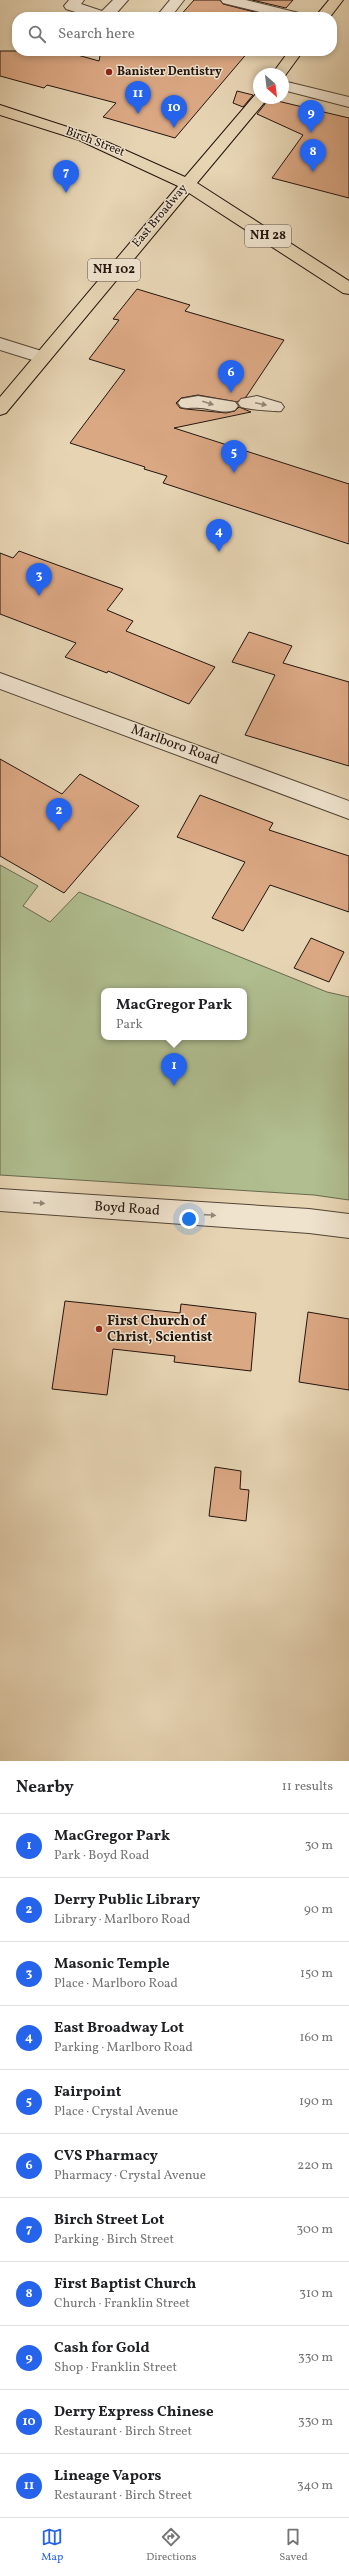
<!DOCTYPE html>
<html lang="en">
<head>
<meta charset="utf-8">
<style>
	:root { --surface:#fff; --page:#f2f2f2; --text:#202124; --muted:#757577; --line:#e0e0e0; --accent:#2563eb }
	body { margin:0; font-family:Vollkorn,serif; background:var(--page); color:var(--text) }
	.compass { position:absolute; left:253px; top:68px; width:36px; height:36px; border-radius:50%; background:var(--surface); box-shadow:0 2px 6px #0003; rotate:152deg }
	.you { position:absolute; left:189px; top:1219px; width:14px; height:14px; margin:-10px; border:3px solid #fff; border-radius:50%; background:#1a73e8; box-shadow:0 0 0 6px #1a73e833 }
	.badge { display:grid; place-items:center; width:26px; height:26px; border-radius:50%; background:var(--accent); color:#fff; font-size:13px; font-weight:700 }
	.pin { position:absolute; translate:-50% -33px; filter:drop-shadow(0 1px 2px #0008) }
	.pin::after { content:''; position:absolute; top:21px; width:14px; height:12px; background:inherit; clip-path:polygon(0 0,100% 0,50% 100%) }
	.popup { position:absolute; left:101px; top:988px; width:146px; height:52px; box-sizing:border-box; display:grid; place-content:center; border-radius:8px; background:var(--surface); filter:drop-shadow(0 1px 3px #0005); font-size:13px; white-space:nowrap; color:var(--muted) }
	.popup b { font-size:15px; color:var(--text) }
	.popup::after { content:''; position:absolute; left:50%; top:100%; margin-left:-8px; border:8px solid transparent; border-top-color:var(--surface) }
	.list { margin:0; padding:0; list-style:none }
	h2 { display:flex; justify-content:space-between; align-items:center; height:52px; margin:0; padding:0 16px; font-size:17px }
	h2 small { font-size:13px; font-weight:400; color:var(--muted) }
	.list li { display:grid; grid-template-columns:26px 1fr auto; gap:12px; align-items:center; box-sizing:border-box; height:64px; padding:0 16px; border-top:1px solid var(--line) }
	.list b { display:block; font-size:15px; white-space:nowrap }
	.list p { margin:0; font-size:13px; white-space:nowrap; color:var(--muted) }
	.list em { font-size:13px; font-style:normal; color:var(--muted) }
	.icon { flex:none; width:22px; height:22px; fill:none; stroke:currentColor; stroke-width:2; stroke-linecap:round; stroke-linejoin:round }
	.map { position:relative; flex:none; width:349px; height:1761px; overflow:hidden }
	.search { position:absolute; background:var(--surface); box-shadow:0 2px 6px #0003; left:12px; right:12px; top:12px; height:44px; display:flex; align-items:center; gap:10px; box-sizing:border-box; padding:0 14px; border-radius:16px; color:var(--muted); font-size:15px }
	.sheet { height:756px; background:var(--surface) }
	nav { display:flex; justify-content:space-around; align-items:center; box-sizing:border-box; height:56px; border-top:1px solid var(--line); background:var(--surface); font-size:11px; color:var(--muted) }
	nav a { display:grid; justify-items:center; gap:2px }
	nav .on { color:var(--accent) }
	.map>svg:first-child { display:block }
	.green { fill:#b0be90; stroke:#69694f; fill-rule:evenodd }
	.building { fill:#dba884; stroke:#22140e }
	.lines { fill:none; stroke-linecap:round; stroke-linejoin:round }
	.minor-casing { stroke:#534437; stroke-width:2 }
	.major-casing { stroke:#22140e; stroke-width:2 }
	.minor { fill:#efe3ce; fill-rule:evenodd }
	.major { fill:#e6d4b3; fill-rule:evenodd }
	.oneway { fill:#938678 }
	.poi-dot { fill:#8f2418; stroke:#efe3ce; stroke-width:1.5 }
	.labels { text-anchor:middle; dominant-baseline:central; stroke-width:3; stroke-linejoin:round; paint-order:stroke }
	.far-poi-label { font-size:12px; font-weight:bold; fill:#22140e; stroke:#efe3ce; text-anchor:start }
	.far-street-label { font-size:12px; fill:#22140e; stroke:#efe3ce }
	.shield { fill:#efe3ce; stroke:#605248; stroke-width:1 }
	.shield-label { font-size:13px; font-weight:bold; fill:#22140e }
	.street-label { font-size:14px; fill:#22140e; stroke:#efe3ce }
	.poi-label { font-size:14px; font-weight:bold; fill:#22140e; stroke:#efe3ce; text-anchor:start }
</style>
</head>
<body>
<div class="map">
<svg width="349" height="1761" viewBox="0 0 349 1761">
	<rect width="100%" height="100%" fill="#e6d4b3"/>
	<filter id="stains"><feTurbulence type="fractalNoise" baseFrequency=".005" numOctaves="4"/><feColorMatrix values="0 0 0 0 .2 0 0 0 0 .09 0 0 0 0 .02 0 0 0 .5 -.17"/></filter>
	<radialGradient id="worn" r=".72"><stop offset=".6" stop-color="#630" stop-opacity="0"/><stop offset="1" stop-color="#630" stop-opacity=".3"/></radialGradient>
	<path class="green" d="M0 865 38 886 23 906 50 922 79 892 327 992 349 997V1200L314 1195 0 1175ZM104 991H244V1037H104Z"/>
	<g class="building">
		<path d="M194 0H220L223 4 274 17H179Z"/>
		<path d="M252 0H293L286 8Z"/>
		<path d="M0 51H63L99 61 101 51H249L175 138 103 117 116 103 47 85 44 88 0 76Z"/>
		<path d="M237 91 253 95 243 107 233 103Z"/>
		<path d="M269 99 349 118V198L272 178 303 135 257 114Z"/>
		<path d="M137 289 190 305 185 311 284 340 246 397 237 402 198 395 181 398 176 403 180 408 186 409 226 413 235 411 239 407 251 412 174 428 349 484V544L163 483 167 476 144 469 145 467 70 443 125 370 89 359 119 320 113 319Z"/>
		<path d="M19 551 123 589 107 610 133 621 126 631 215 667 189 704 108 671 107 673 65 657 76 643 0 614V553L13 558Z"/>
		<path d="M249 632 292 646 283 663 349 682V766L245 735 275 675 232 662Z"/>
		<path d="M0 759 62 794 80 774 139 806 64 893 0 856Z"/>
		<path d="M200 795 273 823 269 830 349 856V912L270 885 243 931 212 918 245 862 177 837Z"/>
		<path d="M311 938 344 952 329 982 294 968Z"/>
		<path d="M65 1301 180 1313 181 1304 256 1313 251 1371 174 1362 175 1356 113 1349 107 1395 52 1389Z"/>
		<path d="M308 1312 349 1319V1390L299 1382Z"/>
		<path d="M215 1467 241 1471 240 1489 249 1490 246 1521 209 1516Z"/>
	</g>
	<g class="lines">
		<g class="minor-casing">
			<g id="minor">
				<path d="M69 0H84L81 4 102 11 113 0H128L113 17H91L66 9 64 6Z"/>
				<path d="M170 0H184L171 17H156Z"/>
				<path d="M221 0H246L303 14 305 17H280L223 3Z"/>
				<path d="M283 81 349 97V107L283 90Z"/>
				<path d="M0 338 48 353 51 357 48 361 42 363 0 350Z"/>
				<path d="M198 396 235 402 238 406 235 410C222 414 213 409 200 408 193 407 188 409 181 407L178 403 181 399Z"/>
				<path d="M257 396 281 403 284 407 281 411C276 412 247 409 241 407L238 403 241 399Z"/>
				<path d="M0 673 349 801V819L0 689Z"/>
				<path d="M0 1189 309 1209 349 1214V1238L309 1233 0 1211Z"/>
			</g>
		</g>
		<g class="major-casing">
			<g id="major">
				<path d="M329 0H343L330 17H315Z"/>
				<path d="M289 51H303L284 77 283 74H272Z"/>
				<path d="M259 94V98H268L197 183 349 281V294L343 293 189 193 6 413 0 415V397L178 186 79 140 0 115V105L89 134 185 177 255 95Z"/>
			</g>
		</g>
		<use href="#minor" class="minor"/>
		<use href="#major" class="major"/>
	</g>
	<defs><path id="oneway-solid" d="M-6-.8H1V-3.2L6.5 0L1 3.2V.8H-6Z"/></defs>
	<g class="oneway">
		<use href="#oneway-solid" transform="translate(208 403) rotate(18)"/>
		<use href="#oneway-solid" transform="translate(261 404) rotate(12)"/>
		<use href="#oneway-solid" transform="translate(39 1203) rotate(4)"/>
		<use href="#oneway-solid" transform="translate(210 1215) rotate(4)"/>
	</g>
	<g class="poi-dot">
		<circle cx="109" cy="72" r="4"/>
		<circle cx="99" cy="1329" r="4"/>
	</g>
	<g class="labels">
		<g class="far-poi-label">
			<text x="117" y="72">Banister Dentistry</text>
		</g>
		<g class="far-street-label">
			<text transform="translate(95 142) rotate(21)">Birch Street</text>
			<text transform="translate(160 216) rotate(-50)">East Broadway</text>
		</g>
		<g class="shield">
			<rect x="245" y="225" width="46" height="22" rx="3"/>
			<rect x="88" y="259" width="52" height="22" rx="3"/>
		</g>
		<g class="shield-label">
			<text x="268" y="236">NH 28</text>
			<text x="114" y="270">NH 102</text>
		</g>
		<g class="street-label">
			<text transform="translate(175 745) rotate(20)">Marlboro Road</text>
			<text transform="translate(127 1209) rotate(4)">Boyd Road</text>
		</g>
		<g class="poi-label">
			<text x="107" y="1321">First Church of<tspan x="107" dy="16">Christ, Scientist</tspan></text>
		</g>
	</g>
	<rect width="100%" height="100%" filter="url(#stains)"/>
	<rect width="100%" height="100%" fill="url(#worn)"/>
</svg>
<svg class="compass" viewBox="-18 -18 36 36"><path d="M0-13l5 13h-10z" fill="#e53935"/><path d="M0 13l5-13h-10z" fill="#757577"/></svg>
<div class="you"></div>
<div class="pin badge" style="left:174px;top:1086px">1</div>
<div class="popup"><b>MacGregor Park</b>Park</div>
<div class="pin badge" style="left:59px;top:831px">2</div>
<div class="pin badge" style="left:39px;top:596px">3</div>
<div class="pin badge" style="left:219px;top:552px">4</div>
<div class="pin badge" style="left:234px;top:473px">5</div>
<div class="pin badge" style="left:231px;top:393px">6</div>
<div class="pin badge" style="left:66px;top:193px">7</div>
<div class="pin badge" style="left:313px;top:172px">8</div>
<div class="pin badge" style="left:311px;top:133px">9</div>
<div class="pin badge" style="left:174px;top:128px">10</div>
<div class="pin badge" style="left:138px;top:114px">11</div>
<div class="search"><svg class="icon" aria-label="search" viewBox="0 0 24 24"><circle cx="10" cy="10" r="6"/><path d="M15 15l6 6"/></svg>Search here</div>
</div>
<section class="sheet">
<h2>Nearby<small>11 results</small></h2>
<ul class="list">
<li><span class="badge">1</span><div><b>MacGregor Park</b><p>Park · Boyd Road</p></div><em>30 m</em></li>
<li><span class="badge">2</span><div><b>Derry Public Library</b><p>Library · Marlboro Road</p></div><em>90 m</em></li>
<li><span class="badge">3</span><div><b>Masonic Temple</b><p>Place · Marlboro Road</p></div><em>150 m</em></li>
<li><span class="badge">4</span><div><b>East Broadway Lot</b><p>Parking · Marlboro Road</p></div><em>160 m</em></li>
<li><span class="badge">5</span><div><b>Fairpoint</b><p>Place · Crystal Avenue</p></div><em>190 m</em></li>
<li><span class="badge">6</span><div><b>CVS Pharmacy</b><p>Pharmacy · Crystal Avenue</p></div><em>220 m</em></li>
<li><span class="badge">7</span><div><b>Birch Street Lot</b><p>Parking · Birch Street</p></div><em>300 m</em></li>
<li><span class="badge">8</span><div><b>First Baptist Church</b><p>Church · Franklin Street</p></div><em>310 m</em></li>
<li><span class="badge">9</span><div><b>Cash for Gold</b><p>Shop · Franklin Street</p></div><em>330 m</em></li>
<li><span class="badge">10</span><div><b>Derry Express Chinese</b><p>Restaurant · Birch Street</p></div><em>330 m</em></li>
<li><span class="badge">11</span><div><b>Lineage Vapors</b><p>Restaurant · Birch Street</p></div><em>340 m</em></li>
</ul>
</section>
<nav>
<a class="on"><svg class="icon" aria-label="map" viewBox="0 0 24 24"><path d="M3 6l6-2 6 2 6-2v14l-6 2-6-2-6 2zM9 4v14M15 6v14"/></svg>Map</a>
<a><svg class="icon" aria-label="directions" viewBox="0 0 24 24"><path d="M12 3l9 9-9 9-9-9zM9 14v-3h6M13 9l2 2-2 2"/></svg>Directions</a>
<a><svg class="icon" aria-label="saved" viewBox="0 0 24 24"><path d="M7 4h10v16l-5-4-5 4z"/></svg>Saved</a>
</nav>
</body>
</html>
